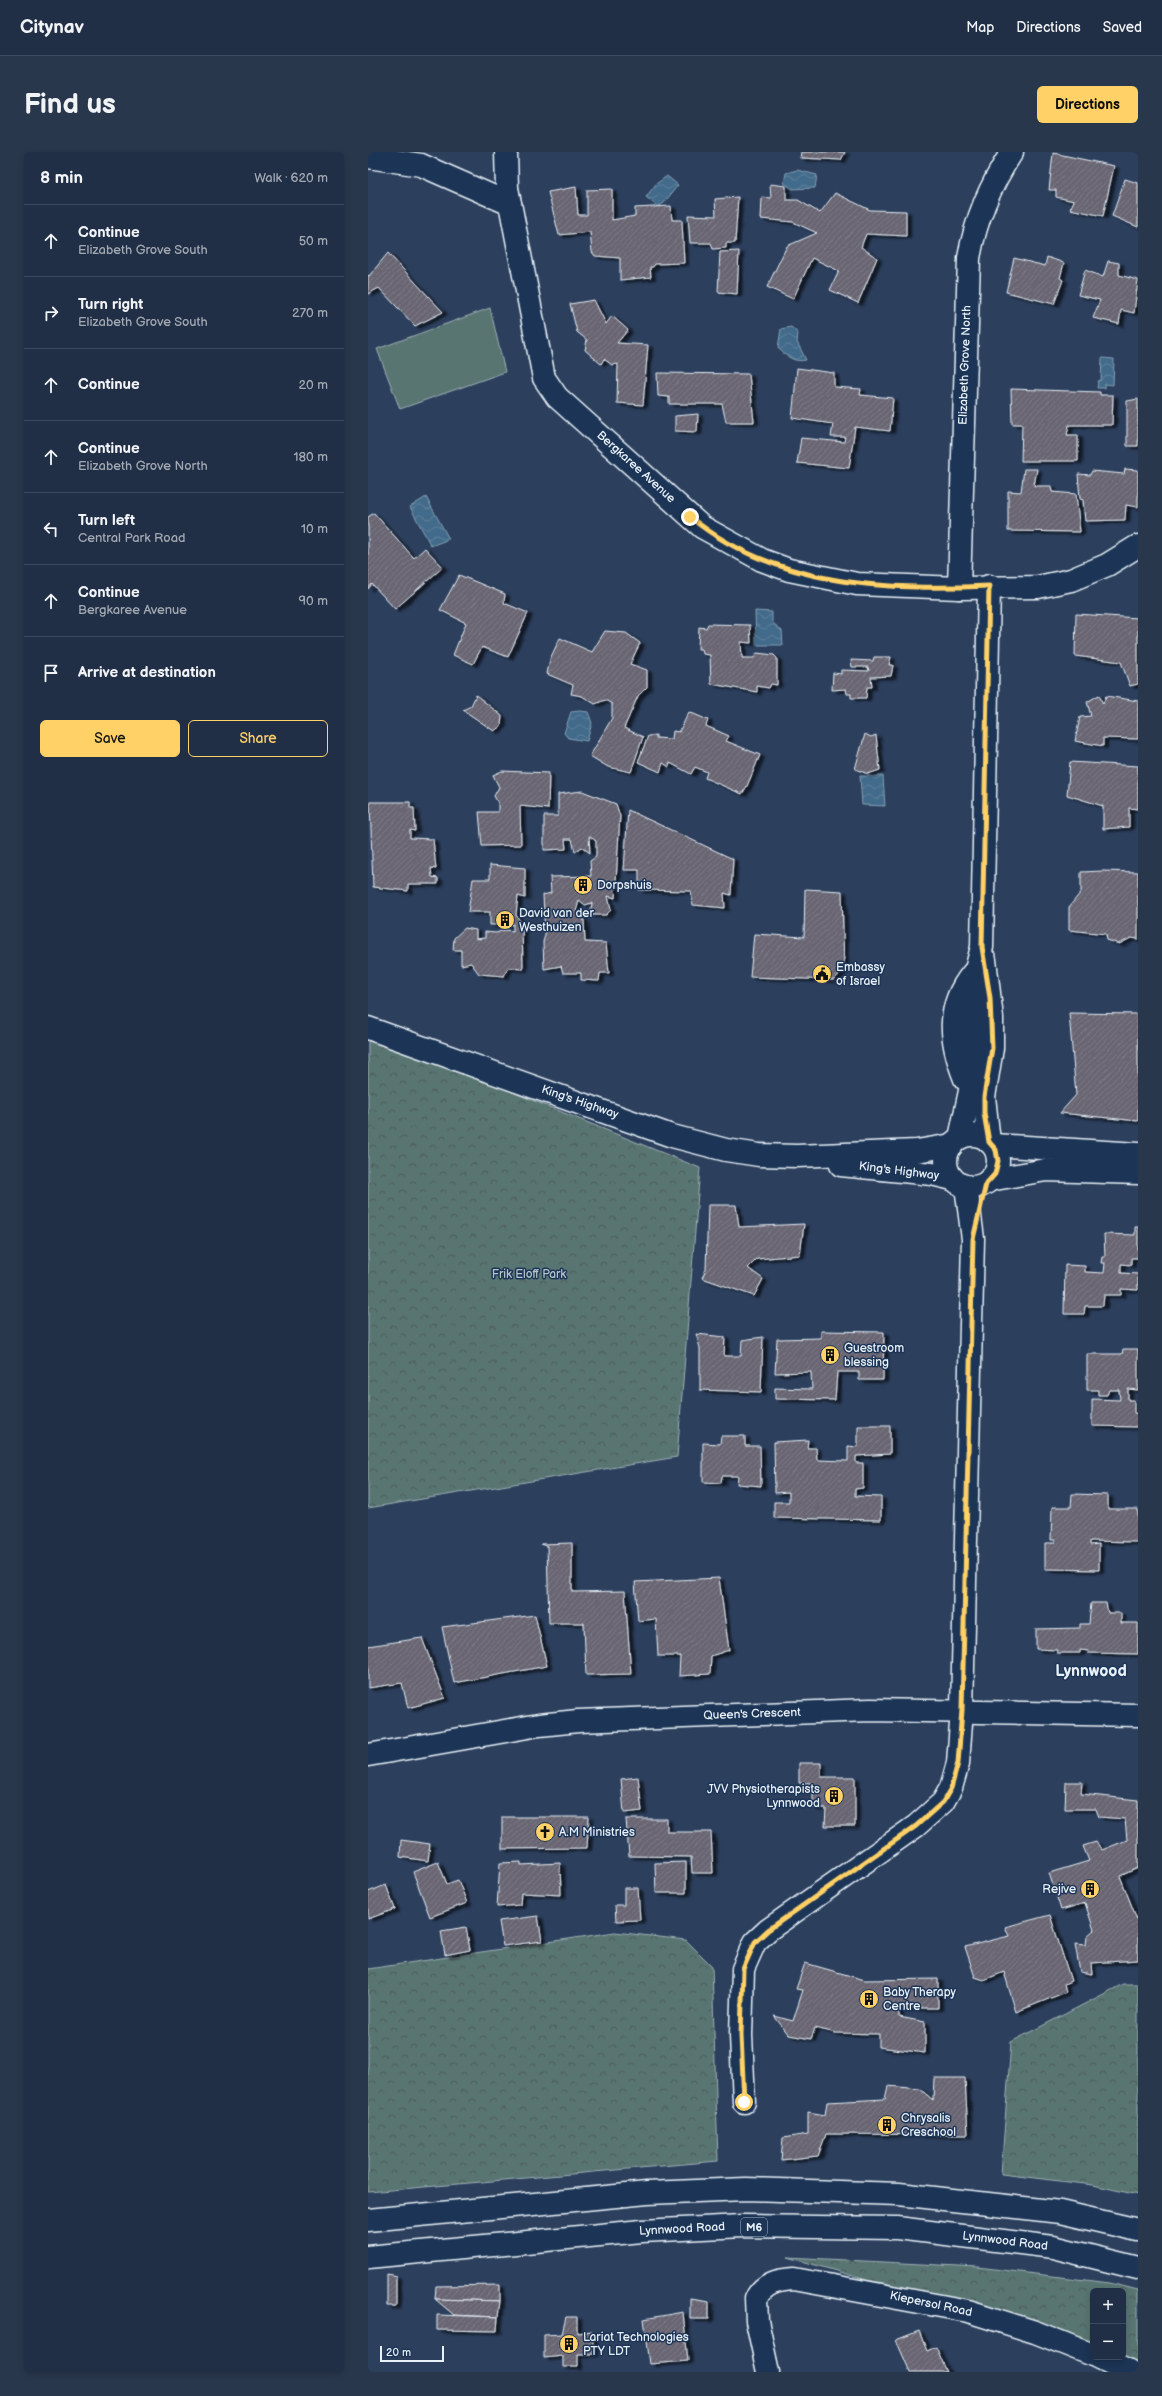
<!DOCTYPE html>
<html lang="en">
<head>
<meta charset="utf-8">
<style>
	:root { --surface:#212f46; --page:#29374d; --text:#f1f3f6; --muted:#a2a9b3; --line:#3e4a5f; --accent:#ffd166 }
	body { margin:0; font-family:"Balsamiq Sans",sans-serif; background:var(--page); color:var(--text) }
	.controls { position:absolute; right:12px; bottom:12px; display:grid; overflow:hidden; border-radius:6px; box-shadow:0 2px 6px #0003 }
	.controls button { width:36px; height:36px; display:grid; place-items:center; padding:0; border:0; border-bottom:1px solid var(--line); background:var(--surface); color:var(--text); font:20px sans-serif }
	.scale { position:absolute; left:12px; bottom:10px; width:64px; box-sizing:border-box; padding-left:4px; border:2px solid #e8f1f8; border-top:0; font-size:11px; line-height:14px; white-space:nowrap; color:#e8f1f8; -webkit-text-stroke:3px #1d3557; paint-order:stroke }
	.stop { position:absolute; width:12px; height:12px; margin:-9px; border:3px solid #ffd166; border-radius:50%; background:#fff }
	.stop.end { background:#ffd166; border-color:#fff; box-shadow:0 1px 4px #0008 }
	.list { margin:0; padding:0; list-style:none }
	h2 { display:flex; justify-content:space-between; align-items:center; height:52px; margin:0; padding:0 16px; font-size:17px }
	h2 small { font-size:13px; font-weight:400; color:var(--muted) }
	.list li { display:grid; grid-template-columns:26px 1fr auto; gap:12px; align-items:center; box-sizing:border-box; height:72px; padding:0 16px; border-top:1px solid var(--line) }
	.list b { display:block; font-size:15px; white-space:nowrap }
	.list p { margin:0; font-size:13px; white-space:nowrap; color:var(--muted) }
	.list em { font-size:13px; font-style:normal; color:var(--muted) }
	.actions { display:flex; gap:8px; padding:12px 16px }
	.actions a { flex:1; padding:9px 0; border:1px solid var(--accent); border-radius:6px; text-align:center; font-size:14px; color:var(--accent) }
	.actions .main { background:var(--accent); color:#111 }
	.icon { flex:none; width:22px; height:22px; fill:none; stroke:currentColor; stroke-width:2; stroke-linecap:round; stroke-linejoin:round }
	.map { position:relative; flex:none; width:770px; height:2220px; overflow:hidden; border-radius:6px }
	header { display:flex; align-items:center; gap:24px; box-sizing:border-box; height:56px; padding:0 20px; background:var(--surface); border-bottom:1px solid var(--line) }
	header strong { font-size:19px }
	nav { display:flex; gap:22px; margin-inline-start:auto; font-size:14px }
	.intro { display:flex; align-items:center; justify-content:space-between; box-sizing:border-box; height:96px; padding:0 24px }
	h1 { margin:0; font-size:28px }
	.button { padding:10px 18px; border-radius:6px; background:var(--accent); color:#111; font-size:14px; font-weight:700 }
	main { display:flex; gap:24px; padding:0 24px }
	aside { flex:1; background:var(--surface); border-radius:6px; box-shadow:0 2px 6px #0003 }
	.map>svg:first-child { display:block }
	.grass { fill:#587472; stroke:#a0b2b5 }
	.forest { fill:url(#forest-crowns); stroke:#a0b2b5 }
	.water { fill:url(#water-waves); stroke:#84a1b6 }
	.building { fill:url(#building-hatch); stroke:#e8f1f8; filter:url(#shadow) }
	.lines { fill:none; stroke-linecap:round; stroke-linejoin:round }
	.minor-casing { stroke:#e8f1f8; stroke-width:25 }
	.primary-casing { stroke:#e8f1f8; stroke-width:25 }
	.minor { stroke:#1d3557; stroke-width:22 }
	.primary { stroke:#1d3557; stroke-width:22 }
	.route { stroke:#ffd166; stroke-width:5 }
	.labels { text-anchor:middle; dominant-baseline:central; stroke-width:3; stroke-linejoin:round; paint-order:stroke }
	.shield { fill:#1d3557; stroke:#abb9c8; stroke-width:1 }
	.shield-label { font-size:11px; font-weight:bold; fill:#e8f1f8 }
	.street-label { font-size:12px; fill:#e8f1f8; stroke:#1d3557 }
	.poi-label { font-size:12px; fill:#e8f1f8; stroke:#1d3557; text-anchor:start }
	.park-label { font-size:12px; fill:#b6c5c9; stroke:#1d3557 }
	.district-label { font-size:16px; font-weight:bold; fill:#e8f1f8; stroke:#1d3557 }
</style>
</head>
<body>
<header>
<strong>Citynav</strong>
<nav><a>Map</a><a>Directions</a><a>Saved</a></nav>
</header>
<div class="intro"><h1>Find us</h1><a class="button">Directions</a></div>
<main>
<aside>
<h2>8 min<small>Walk · 620 m</small></h2>
<ul class="list">
<li><svg class="icon" aria-label="ahead" viewBox="0 0 24 24"><path d="M12 20V5M6 11l6-6 6 6"/></svg><div><b>Continue</b><p>Elizabeth Grove South</p></div><em>50 m</em></li>
<li><svg class="icon" aria-label="right" viewBox="0 0 24 24"><path d="M7 20v-9h11M14 6l5 5-5 5"/></svg><div><b>Turn right</b><p>Elizabeth Grove South</p></div><em>270 m</em></li>
<li><svg class="icon" aria-label="ahead" viewBox="0 0 24 24"><path d="M12 20V5M6 11l6-6 6 6"/></svg><div><b>Continue</b></div><em>20 m</em></li>
<li><svg class="icon" aria-label="ahead" viewBox="0 0 24 24"><path d="M12 20V5M6 11l6-6 6 6"/></svg><div><b>Continue</b><p>Elizabeth Grove North</p></div><em>180 m</em></li>
<li><svg class="icon" aria-label="left" viewBox="0 0 24 24"><path d="M17 20v-9H6M10 6l-5 5 5 5"/></svg><div><b>Turn left</b><p>Central Park Road</p></div><em>10 m</em></li>
<li><svg class="icon" aria-label="ahead" viewBox="0 0 24 24"><path d="M12 20V5M6 11l6-6 6 6"/></svg><div><b>Continue</b><p>Bergkaree Avenue</p></div><em>90 m</em></li>
<li><svg class="icon" aria-label="arrive" viewBox="0 0 24 24"><path d="M6 21V4h12l-3 4 3 4H6"/></svg><div><b>Arrive at destination</b></div></li>
</ul>
<div class="actions"><a class="main">Save</a><a>Share</a></div>
</aside>
<div class="map">
<svg width="770" height="2220" viewBox="0 0 770 2220">
	<defs>
		<pattern id="forest-crowns" width="20" height="18" patternUnits="userSpaceOnUse"><rect width="20" height="18" fill="#587472"/><path d="M2 6a3 3 0 1 1 6 0M12 15a3 3 0 1 1 6 0" fill="none" stroke="#4e5c5c"/></pattern>
		<pattern id="water-waves" width="16" height="10" patternUnits="userSpaceOnUse"><rect width="16" height="10" fill="#426b8a"/><path d="M0 5q4-4 8 0t8 0" fill="none" stroke="#5d819b"/></pattern>
		<pattern id="building-hatch" width="6" height="6" patternUnits="userSpaceOnUse"><rect width="6" height="6" fill="#696573"/><path d="M-1 1l2-2M0 6l6-6M5 7l2-2" fill="none" stroke="#7e7c88"/></pattern>
		<filter id="shadow"><feDropShadow dx="4.5" dy="2.5" stdDeviation="1" flood-color="#0009"/></filter>
	</defs>
	<rect width="100%" height="100%" fill="#2c3f5d"/>
	<filter id="ink" filterUnits="userSpaceOnUse"><feTurbulence type="fractalNoise" baseFrequency=".025" numOctaves="2"/><feDisplacementMap in="SourceGraphic" scale="8" xChannelSelector="R" yChannelSelector="G"/><feConvolveMatrix kernelMatrix="1 2 1 2 8 2 1 2 1" color-interpolation-filters="sRGB"/></filter>
	<g filter="url(#ink)">
		<path class="grass" d="M122 156 137 220 32 257 9 197Z"/>
		<g class="forest">
			<path d="M0 887 122 931 332 1016 309 1305 0 1356Z"/>
			<path d="M247 1780 318 1788 344 1814 350 2009 0 2040V1817Z"/>
			<path d="M755 1832H770V2043L725 2033 633 2022 643 1890Z"/>
			<path d="M420 2105 610 2115 742 2131 770 2138V2212L755 2204V2139H725V2192L563 2141 499 2128Z"/>
		</g>
		<g class="water">
			<path d="M429 18 449 23 447 36 424 37 416 31 418 21Z"/>
			<path d="M299 24 310 33 296 51 290 55 278 45 288 32Z"/>
			<path d="M423 175 430 181 429 190 438 208C426 211 418 204 410 196L413 177Z"/>
			<path d="M734 206 746 207 745 233 737 232V236H729L730 229 733 228Z"/>
			<path d="M58 345 81 387 63 394 42 355Z"/>
			<path d="M387 459 404 460V470L414 479 415 493H388Z"/>
			<path d="M212 559 220 560 224 571 219 589 200 586 196 581 203 560Z"/>
			<path d="M492 624H515L517 654 494 653Z"/>
		</g>
		<g class="building">
			<path d="M433 0H477L473 8 432 6Z"/>
			<path d="M685 1 746 14 735 64 702 57 706 49 688 45V38H681Z"/>
			<path d="M757 27 770 31V75L744 64Z"/>
			<path d="M402 32 418 34V48H430L452 61 467 41 502 58 538 59V84L498 82 493 95 509 106 490 151 462 138 471 119 444 106 425 147 399 135 419 94 449 81 425 70 393 67 394 45 403 46Z"/>
			<path d="M208 35 210 63H219V38L244 37V68L267 64V56L303 54 304 68H314L316 111 287 112 285 115H282L283 125 252 128V106L227 104 224 100 222 80 191 83 180 40Z"/>
			<path d="M370 45 367 91H358V96L345 97 343 91H322L320 63 348 64 347 47Z"/>
			<path d="M371 99 369 142 350 140 352 100Z"/>
			<path d="M20 101 75 160 47 174 11 136 0 142V123L1 124Z"/>
			<path d="M679 105 696 111 692 126 695 128 686 152 638 140 646 106 677 114Z"/>
			<path d="M740 109 751 111V123L770 128 766 161 753 158 751 172 725 166 732 148 710 143 717 118 735 125Z"/>
			<path d="M226 148 238 172 244 164 260 178 249 191 280 193 275 253 249 251 250 212 244 213 236 207 233 212 217 198 219 188 209 180 202 152Z"/>
			<path d="M429 216 466 221V235L493 237 492 243 525 246 522 279 487 275 481 316 429 311 433 286 476 290 477 285H463L465 272 424 266Z"/>
			<path d="M289 221 381 222 386 270H358L354 252H301V245L290 244Z"/>
			<path d="M643 237 732 240V243H745L744 273H701L699 283H710V309H653L654 272H644Z"/>
			<path d="M770 247V294H759V249Z"/>
			<path d="M330 262 329 280 307 279V264Z"/>
			<path d="M656 317H669L666 334H683L684 340 708 342 712 380 640 379V339L653 340Z"/>
			<path d="M757 317 770 318V355L758 353 757 368 717 369 715 348 712 347 710 322 722 323 724 319 756 322Z"/>
			<path d="M6 361 46 406 57 396 75 415 27 457 4 432 0 437V365Z"/>
			<path d="M91 423 137 442 136 451 160 461 140 505 114 495 105 512 85 503 98 471 72 458Z"/>
			<path d="M708 462 770 466V532L762 534 753 510 707 504Z"/>
			<path d="M340 472 382 473 383 491 373 490 374 506H386L389 501 406 503 409 506V533L403 532 401 536 389 534V540L343 532 342 503 335 502 334 497H330L331 475 338 476Z"/>
			<path d="M237 479 258 481 272 491 262 512 279 518V535L270 544 256 576 275 585 263 620 240 615 222 604 244 566V552L237 548 227 552 214 544 203 542 205 533 179 522 182 507 192 486 224 500Z"/>
			<path d="M506 505H523L521 513H525L523 524 503 525 504 535H499L498 546H483V542H479L478 537 464 538 465 521 473 522V518L501 519 500 515H484L483 508 505 509Z"/>
			<path d="M108 543 134 564 133 574 126 579 95 558 103 554Z"/>
			<path d="M731 543 735 552 738 544 770 549V587L735 586V594L707 589 712 565 723 564 719 550Z"/>
			<path d="M321 560 340 568 338 574 361 584 358 589 392 603 379 634 374 642 337 626 339 620 327 615 323 622 302 611 301 615 295 611 292 620 270 610 280 584 288 583V586L304 587 305 579 311 580Z"/>
			<path d="M497 582 503 585 508 583 512 618 500 622 487 617Z"/>
			<path d="M702 610 770 614V657L761 656V675L735 677V654L699 643Z"/>
			<path d="M134 619 181 621 180 657 152 654 153 693 114 694 111 660H130V651L126 644 131 635 125 623Z"/>
			<path d="M214 639 248 652 252 664 247 746 240 744 243 758 238 763H222L224 751 217 753 211 748 208 760 216 768 217 790 238 791 241 821H232L231 829 213 828V821H195L193 814 176 817 175 790 177 783 175 743 183 741 182 725 223 724 222 709 228 705V689L221 684 222 701 214 695 207 700 204 687H197L198 697 176 698V664H190V642Z"/>
			<path d="M2 650H42V656H46L47 679 42 678V686L65 687 68 717 63 716 64 725 70 726V732H40V739L5 735Z"/>
			<path d="M260 658 365 707 363 743 356 741 357 756 325 753 323 739 271 738V718H256Z"/>
			<path d="M122 713 157 716V746L150 744 148 763 154 772 155 817 140 816 136 824 111 822 103 811 93 813V798H85L86 786 97 776 108 778V787L117 786V780L128 781 137 778 145 779V772L122 773V760H100L105 727H122Z"/>
			<path d="M735 719 770 720V787L763 786 751 792 739 788 738 782 701 778V755L713 740V720Z"/>
			<path d="M437 737 474 739 476 817 466 828 382 825 386 782 436 785Z"/>
			<path d="M701 861 770 862V969L692 961 708 943Z"/>
			<path d="M340 1053H368L371 1075 436 1072 432 1103 389 1107 380 1116 395 1127 386 1144 334 1126 338 1117Z"/>
			<path d="M767 1075H770V1106H763V1113L753 1112V1121L770 1122V1138L753 1137V1143H736L735 1154H717L716 1162H696L697 1113 717 1114V1120L736 1121 737 1111H733L734 1105H737L736 1082 767 1083Z"/>
			<path d="M453 1179 516 1180 515 1228H491V1220H469L467 1248 407 1247V1236L444 1237 443 1220 407 1221 409 1187 453 1186Z"/>
			<path d="M328 1182 357 1185 356 1204H373L374 1188 395 1185 393 1240 332 1238V1196Z"/>
			<path d="M755 1197H770V1238L760 1237V1248H766V1261L770 1262V1275L724 1274V1247L752 1248 751 1238H741L739 1243H730V1238H719V1202H754Z"/>
			<path d="M490 1274H522V1302L488 1304V1311H495V1336L487 1337V1344L513 1345V1368L406 1366V1350H421V1340L407 1341 406 1290 440 1288 439 1296H448L449 1308 480 1309V1294L490 1295Z"/>
			<path d="M353 1284H377V1294H392L393 1334 369 1332 370 1324H354L353 1331 335 1330V1291L352 1292Z"/>
			<path d="M704 1342 740 1343V1357H770V1390L722 1389V1393L731 1392V1418L677 1417V1391H687V1388H683L684 1355H703Z"/>
			<path d="M204 1391V1440L257 1439 263 1522 218 1523 216 1471H181L179 1394 173 1392Z"/>
			<path d="M351 1426 361 1498 343 1504 342 1522 311 1524 312 1504H290L288 1467 270 1469 267 1430Z"/>
			<path d="M723 1451H738L740 1461H753V1471H770V1502L720 1501 721 1499 712 1498V1501H689V1498L668 1497V1477L712 1476V1472H721Z"/>
			<path d="M167 1463 179 1514 86 1531 74 1475Z"/>
			<path d="M54 1486 77 1546 40 1556 34 1531 0 1536V1494Z"/>
			<path d="M431 1611H453V1625H487V1674H457L458 1656H445V1631H431Z"/>
			<path d="M270 1625 274 1659 256 1661 253 1627Z"/>
			<path d="M698 1630H714L713 1642 770 1648V1716L752 1724 770 1770V1808L723 1811 724 1822 712 1820 707 1792 718 1793 719 1784 726 1778 717 1751 693 1758 681 1721 721 1709 715 1694 728 1690 734 1698 759 1688 757 1667 731 1665 728 1657H697Z"/>
			<path d="M134 1665H221L219 1696 134 1697Z"/>
			<path d="M258 1667H299V1680H343L345 1721H324L323 1705 261 1704Z"/>
			<path d="M33 1688 62 1692 60 1709 32 1705Z"/>
			<path d="M70 1710 79 1732 90 1728 99 1751 62 1765 45 1720Z"/>
			<path d="M153 1710V1713L192 1711 193 1743 153 1741 152 1753 129 1755 132 1711Z"/>
			<path d="M318 1710V1741H288L287 1711Z"/>
			<path d="M18 1733 27 1757 0 1767V1740Z"/>
			<path d="M256 1736H270L272 1768 248 1769 247 1753H256Z"/>
			<path d="M682 1763 703 1829 696 1832 698 1840 648 1860 636 1820 616 1828 607 1825 597 1795 641 1784 637 1775Z"/>
			<path d="M170 1764 174 1789 135 1794 131 1769Z"/>
			<path d="M98 1775 102 1798 77 1803 73 1779Z"/>
			<path d="M437 1811 497 1828 570 1827V1856H531V1865L557 1870V1901L511 1895V1882L468 1881 447 1876 443 1887 421 1883 406 1864 425 1869 435 1838 428 1837Z"/>
			<path d="M566 1926H597L600 1983 458 1982 450 2004 413 2008 415 1986 440 1982V1960L457 1963 459 1950 517 1947 520 1934 552 1937 565 1948Z"/>
			<path d="M19 2122 28 2124V2154H19Z"/>
			<path d="M132 2133V2149L67 2147 68 2134Z"/>
			<path d="M322 2146 341 2149V2167H322Z"/>
			<path d="M67 2147 132 2149 130 2165 86 2163Z"/>
			<path d="M315 2160 320 2209 282 2212 276 2167Z"/>
			<path d="M69 2163 130 2165 129 2179 69 2178Z"/>
			<path d="M198 2165H209V2181L224 2179 226 2202H210V2215H195V2204L176 2206V2183L194 2182Z"/>
			<path d="M551 2179 559 2199 568 2195 579 2220H542L528 2188Z"/>
		</g>
		<g class="lines">
			<g class="minor-casing">
				<g id="minor">
					<path d="M138 0 139 36 176 226 189 245 334 375 394 408 421 418 489 432 591 436 670 435 703 428 739 413 770 394"/>
					<path d="M0 5 53 13 142 52"/>
					<path d="M591 436 601 106C608 66 622 34 644 0"/>
					<path d="M617 808 624 866V896L616 945 621 990"/>
					<path d="M0 876 304 984 358 998 391 1003 429 1004 549 999 584 993"/>
					<path d="M597 927C582 889 577 855 605 821"/>
					<circle cx="604" cy="1009" r="26"/>
					<path d="M592 986 602 939 604 849 608 818 614 795 621 434"/>
					<path d="M625 993 770 1002"/>
					<path d="M473 1013 564 1022 585 1027"/>
					<path d="M621 1028 678 1018 770 1021"/>
					<path d="M0 1603 171 1573 210 1569 502 1558 770 1563"/>
					<path d="M376 1950 373 1883 375 1817 387 1790 400 1778 548 1674 575 1650 583 1636 590 1611 594 1558 605 1087 598 1034"/>
					<path d="M730 2205 761 2220"/>
					<path d="M400 2220 389 2169 388 2146C397 2131 409 2128 426 2127L600 2159 667 2180 725 2203"/>
				</g>
			</g>
			<g class="primary-casing">
				<g id="primary">
					<path d="M0 2068 279 2041 378 2037 531 2042 692 2060 770 2078"/>
					<path d="M0 2105 274 2079 374 2074 529 2076 685 2095 770 2116"/>
				</g>
			</g>
			<use href="#minor" class="minor"/>
			<use href="#primary" class="primary"/>
		</g>
	</g>
	<g class="lines" filter="url(#ink)">
		<path class="route" d="M322 365C406 434 518 439 621 434L614 795 622 846 624 896 616 945V961L621 990 628 998 630 1009 627 1022 618 1032 605 1087 594 1558 590 1611 583 1636 575 1650 548 1674 400 1778 387 1790 375 1817 373 1883 376 1950"/>
	</g>
	<defs>
		<g id="building-disc" transform="scale(1)"><circle r="9.5" fill="#ffd166" stroke="#1d3557"/><path d="M-4-6H4V6H1V3H-1V6H-4ZM-2.5-4.3h1.7v1.8h-1.7ZM.8-4.3h1.7v1.8H.8ZM-2.5-1h1.7V.8h-1.7ZM.8-1h1.7V.8H.8Z" fill="#111"/></g>
		<g id="civic-disc" transform="scale(1)"><circle r="9.5" fill="#ffd166" stroke="#1d3557"/><path d="M-.6-6.5H3V-4.5H.6V-3L4-1V1h2V6H-6V1h2V-1L-.6-3ZM-1.2 2.5V6h2.4V2.5Z" fill="#111"/></g>
		<g id="church-disc" transform="scale(1)"><circle r="9.5" fill="#ffd166" stroke="#1d3557"/><path d="M-1.2-6h2.4v3.5h3.3v2.4h-3.3V6h-2.4V-.1h-3.3v-2.4h3.3Z" fill="#111"/></g>
	</defs>
	<g fill-rule="evenodd">
		<use href="#building-disc" x="215" y="733"/>
		<use href="#building-disc" x="137" y="768"/>
		<use href="#civic-disc" x="454" y="822"/>
		<use href="#building-disc" x="462" y="1203"/>
		<use href="#building-disc" x="466" y="1644"/>
		<use href="#church-disc" x="177" y="1680"/>
		<use href="#building-disc" x="722" y="1737"/>
		<use href="#building-disc" x="501" y="1847"/>
		<use href="#building-disc" x="519" y="1973"/>
		<use href="#building-disc" x="201" y="2192"/>
	</g>
	<g class="labels">
		<rect class="shield" x="373" y="2066" width="26" height="18" rx="3"/>
		<g class="shield-label">
			<text x="386" y="2075">M6</text>
		</g>
		<g class="street-label">
			<text transform="translate(597 213) rotate(-88)">Elizabeth Grove North</text>
			<text transform="translate(268 315) rotate(42)">Bergkaree Avenue</text>
			<text transform="translate(212 950) rotate(19)">King's Highway</text>
			<text transform="translate(531 1019) rotate(7)">King's Highway</text>
			<text transform="translate(384 1562) rotate(-2)">Queen's Crescent</text>
			<text transform="translate(314 2077) rotate(-3)">Lynnwood Road</text>
			<text transform="translate(637 2089) rotate(7)">Lynnwood Road</text>
			<text transform="translate(563 2152) rotate(12)">Kiepersol Road</text>
		</g>
		<g class="poi-label">
			<text x="229" y="733">Dorpshuis</text>
			<text x="151" y="761">David van der<tspan x="151" dy="14">Westhuizen</tspan></text>
			<text x="468" y="815">Embassy<tspan x="468" dy="14">of Israel</tspan></text>
			<text x="476" y="1196">Guestroom<tspan x="476" dy="14">blessing</tspan></text>
			<text x="452" y="1637" text-anchor="end">JVV Physiotherapists<tspan x="452" dy="14">Lynnwood</tspan></text>
			<text x="191" y="1680">A.M Ministries</text>
			<text x="708" y="1737" text-anchor="end">Rejive</text>
			<text x="515" y="1840">Baby Therapy<tspan x="515" dy="14">Centre</tspan></text>
			<text x="533" y="1966">Chrysalis<tspan x="533" dy="14">Creschool</tspan></text>
			<text x="215" y="2185">Lariat Technologies<tspan x="215" dy="14">PTY LDT</tspan></text>
		</g>
		<g class="park-label">
			<text x="161" y="1122">Frik Eloff Park</text>
		</g>
		<g class="district-label">
			<text x="723" y="1519">Lynnwood</text>
		</g>
	</g>
</svg>
<div class="controls">
<button>+</button>
<button>−</button>
</div>
<div class="scale">20 m</div>
<div class="stop" style="left:376px;top:1950px"></div>
<div class="stop end" style="left:322px;top:365px"></div>
</div>
</main>
</body>
</html>
